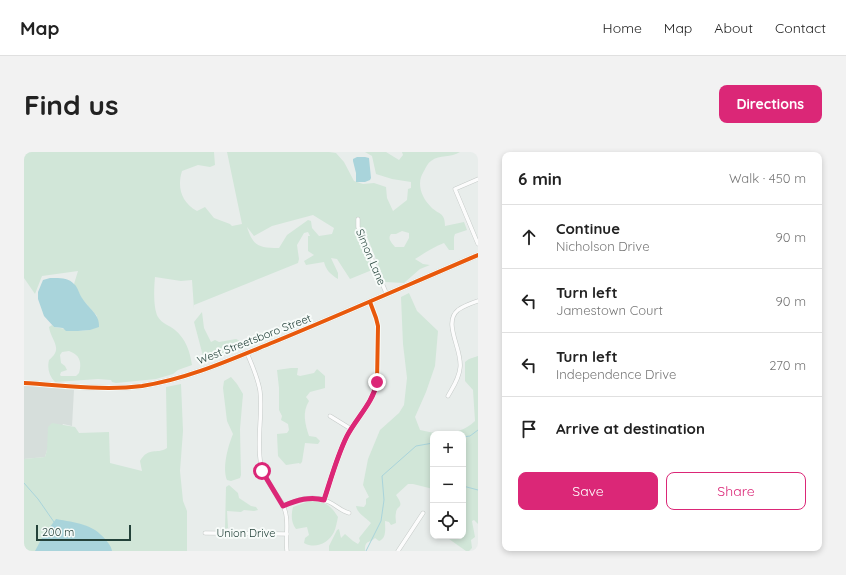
<!DOCTYPE html>
<html lang="en">
<head>
<meta charset="utf-8">
<style>
	:root { --surface:#fff; --page:#f2f2f2; --text:#222; --muted:#767676; --line:#e0e0e0; --accent:#db2777 }
	body { margin:0; font-family:Quicksand,sans-serif; background:var(--page); color:var(--text) }
	.controls { position:absolute; right:12px; bottom:12px; display:grid; overflow:hidden; border-radius:8px; box-shadow:0 2px 6px #0003 }
	.controls button { width:36px; height:36px; display:grid; place-items:center; padding:0; border:0; border-bottom:1px solid var(--line); background:var(--surface); color:var(--text); font:20px sans-serif }
	.scale { position:absolute; left:12px; bottom:10px; width:95px; box-sizing:border-box; padding-left:4px; border:2px solid #24423a; border-top:0; font-size:11px; line-height:14px; white-space:nowrap; color:#24423a; -webkit-text-stroke:3px #f7fbf9; paint-order:stroke }
	.stop { position:absolute; width:12px; height:12px; margin:-9px; border:3px solid #db2777; border-radius:50%; background:#fff }
	.stop.end { background:#db2777; border-color:#fff; box-shadow:0 1px 4px #0008 }
	.list { margin:0; padding:0; list-style:none }
	h2 { display:flex; justify-content:space-between; align-items:center; height:52px; margin:0; padding:0 16px; font-size:17px }
	h2 small { font-size:13px; font-weight:400; color:var(--muted) }
	.list li { display:grid; grid-template-columns:26px 1fr auto; gap:12px; align-items:center; box-sizing:border-box; height:64px; padding:0 16px; border-top:1px solid var(--line) }
	.list b { display:block; font-size:15px; white-space:nowrap }
	.list p { margin:0; font-size:13px; white-space:nowrap; color:var(--muted) }
	.list em { font-size:13px; font-style:normal; color:var(--muted) }
	.actions { display:flex; gap:8px; padding:12px 16px }
	.actions a { flex:1; padding:9px 0; border:1px solid var(--accent); border-radius:8px; text-align:center; font-size:14px; color:var(--accent) }
	.actions .main { background:var(--accent); color:#fff }
	.icon { flex:none; width:22px; height:22px; fill:none; stroke:currentColor; stroke-width:2; stroke-linecap:round; stroke-linejoin:round }
	.map { position:relative; flex:none; width:454px; height:399px; overflow:hidden; border-radius:8px }
	header { display:flex; align-items:center; gap:24px; box-sizing:border-box; height:56px; padding:0 20px; background:var(--surface); border-bottom:1px solid var(--line) }
	header strong { font-size:19px }
	nav { display:flex; gap:22px; margin-inline-start:auto; font-size:14px }
	.intro { display:flex; align-items:center; justify-content:space-between; box-sizing:border-box; height:96px; padding:0 24px }
	h1 { margin:0; font-size:28px }
	.button { padding:10px 18px; border-radius:8px; background:var(--accent); color:#fff; font-size:14px; font-weight:700 }
	main { display:flex; gap:24px; padding:0 24px }
	aside { flex:1; background:var(--surface); border-radius:8px; box-shadow:0 2px 6px #0003 }
	.map>svg:first-child { display:block }
	.built { fill:#d6dedb }
	.green { fill:#d1e6d8; fill-rule:evenodd }
	.water { fill:#a9d4db }
	.lines { fill:none; stroke-linecap:round; stroke-linejoin:round }
	.stream { stroke:#a9d4db; stroke-width:1 }
	.minor-casing { stroke:#c5cac8; stroke-width:4.5 }
	.primary-casing { stroke:#c3ccc9; stroke-width:6 }
	.minor { stroke:#fcfcfc; stroke-width:3.5 }
	.primary { stroke:#cfd7d5; stroke-width:5.5 }
	.cycleway-casing { stroke:#f7fbf9; stroke-width:6 }
	.cycleway { stroke:#e8590c; stroke-width:4 }
	.route { stroke:#db2777; stroke-width:5 }
	.labels { text-anchor:middle; dominant-baseline:central; stroke-width:4; stroke-linejoin:round; paint-order:stroke }
	.street-label { font-size:11px; fill:#24423a; stroke:#f7fbf9 }
</style>
</head>
<body>
<header>
<strong>Map</strong>
<nav><a>Home</a><a>Map</a><a>About</a><a>Contact</a></nav>
</header>
<div class="intro"><h1>Find us</h1><a class="button">Directions</a></div>
<main>
<div class="map">
<svg width="454" height="399" viewBox="0 0 454 399">
	<rect width="100%" height="100%" fill="#e8edeb"/>
	<path class="built" d="M0 233 50 238 48 274 39 272 23 298 21 305 0 307Z"/>
	<g class="green">
		<path d="M0 0H190L191 13 186 15 174 13 158 19C153 35 157 50 173 59L181 55 190 66 206 72 208 74 218 72 203 0H305L312 1 320 10 330 29 339 32 350 31 362 35 363 46 369 59 383 48 384 37 387 36V30L368 27 352 22 348 4 341 0H362L375 8 379 3 378 0H436C427 6 416 2 407 9 404 11 402 15 400 19 392 31 397 45 407 55 415 63 421 60 421 74L440 70 443 78 431 82 430 85V98H425L420 91C409 95 401 101 391 107L399 112 406 113 396 117 380 131 361 130 342 82 336 85 348 118 326 127 313 107 307 106 314 121V127C306 122 302 118 300 110L282 113 280 109 290 103 284 99V84H286L284 80 280 81 273 93 275 107 274 111 170 153V157L168 128 157 129 131 125C130 135 129 156 134 165 138 172 145 173 151 178 162 187 166 200 168 213L154 218 149 222 132 227 92 231 88 230 87 228 74 227 31 230C25 224 23 216 25 208 40 196 27 189 25 175L28 173 30 175 54 179 66 178 73 164 58 147 50 132 54 119 18 124 11 142 0 126ZM289 63 310 76 308 82 295 84 288 76 287 69 284 68 263 83 255 96C235 96 229 94 223 75L230 84 248 74ZM378 79 385 81V86L380 95H371C368 91 363 87 367 82H372ZM45 199C56 203 58 210 55 221L52 224H37L36 223 37 220 43 218 41 214 37 211 36 203 38 200Z"/>
		<path d="M385 141 393 159 414 179 411 214 402 240 391 265 396 278C416 283 435 284 451 269L449 238 441 229V210L445 207 454 204V372L450 368 448 369 451 385 447 388 448 396 445 399H442L425 387 424 384H439V282H409V337L389 332H384L372 343C382 357 372 353 372 361 371 364 372 368 372 371L367 373 365 370 361 369C361 376 363 386 355 389L351 386C345 392 341 387 341 399H305V394L313 378 315 377 317 386 321 382 329 389 334 392 336 389 335 386 347 371C342 366 333 361 332 354L340 355 342 352V347L345 345 339 333 344 307 356 278 375 261 380 253 383 226 379 192 377 145Z"/>
		<path d="M178 160 180 176 187 190 191 188 195 190 212 187 218 190 219 196 188 208H183L179 204 170 170Z"/>
		<path d="M267 216H274L273 223 276 224 290 221 293 217 301 224V236L286 240 282 245 285 249C278 260 281 272 285 284L292 285 296 289 294 292 281 291 278 310 276 312 275 311 262 313 254 304 253 282 263 281 265 278 264 272 257 268 258 264 255 258V236L253 218Z"/>
		<path d="M207 225 213 232 219 242 216 277 217 323 216 326 207 329 203 328C198 316 204 294 209 282L203 269 199 236 200 229Z"/>
		<path d="M157 232 159 279 156 319 159 349 163 359V399H0V307L21 305 23 298 24 275 28 271 51 275 55 281 85 280 86 311 118 319 116 309C125 294 132 303 143 296L142 235Z"/>
		<path d="M205 333 214 341 215 346 227 354 232 355 234 358 230 359 220 358 217 360 203 359 204 376 201 377 202 335Z"/>
		<path d="M285 349C301 350 305 351 314 365 313 369 312 376 310 380 304 392 291 397 280 391L281 386 285 383 283 375 272 377C267 370 267 363 269 355Z"/>
	</g>
	<g class="water">
		<path d="M333 5H341L345 6 347 26 346 28 341 30H332V21L329 9V7Z"/>
		<path d="M26 126C34 126 44 125 50 132 54 135 55 142 58 146 64 156 76 162 75 175L66 178 54 179H42L39 176 30 175 20 164 14 147V140L19 128Z"/>
		<path d="M32 367C52 371 68 371 82 388 85 392 87 394 88 399H11L19 384Z"/>
	</g>
	<g class="lines">
		<g class="stream">
			<path d="M439 285 446 284 454 278"/>
			<path d="M0 331 14 347 30 370"/>
			<path d="M439 334 454 338"/>
			<path d="M342 399 357 369 360 348 358 324 392 294 409 291"/>
		</g>
		<g class="minor-casing">
			<g id="minor">
				<path d="M454 27 431 37 454 92"/>
				<path d="M334 67V75L363 143"/>
				<path d="M223 201C228 213 234 226 236 239 239 263 232 289 237 313 240 328 252 340 259 353 266 368 261 384 263 399"/>
				<path d="M424 244C429 235 435 227 436 216 439 198 418 171 434 158 440 154 448 151 454 149"/>
				<path d="M306 264 327 277"/>
				<path d="M300 348C307 327 313 304 323 284 333 265 349 251 353 230L354 174 352 166 346 150"/>
				<path d="M259 354C274 347 290 342 305 350 312 353 317 359 325 361"/>
				<path d="M181 381 263 382"/>
				<path d="M374 399 399 361"/>
			</g>
		</g>
		<g class="primary-casing">
			<path id="primary" d="M0 231C39 233 79 239 118 234 164 227 208 207 250 190 318 162 386 132 454 103"/>
		</g>
		<use href="#minor" class="minor"/>
		<use href="#primary" class="primary"/>
		<g class="cycleway-casing">
			<g id="cycleway">
				<path d="M0 231C39 233 79 239 118 234 164 227 208 207 250 190 318 162 386 132 454 103"/>
				<path d="M300 348C307 327 313 304 323 284 333 265 349 251 353 230L354 174 352 166 346 150"/>
			</g>
		</g>
		<use href="#cycleway" class="cycleway"/>
	</g>
	<g class="lines">
		<path class="route" d="M238 319 259 354C273 348 286 344 300 348 307 327 313 304 323 284 333 265 349 251 353 230"/>
	</g>
	<g class="labels">
		<g class="street-label">
			<text transform="translate(347 105) rotate(67)">Simon Lane</text>
			<text transform="translate(230 187) rotate(-21)">West Streetsboro Street</text>
			<text x="222" y="381">Union Drive</text>
		</g>
	</g>
</svg>
<div class="controls">
<button>+</button>
<button>−</button>
<button><svg class="icon" aria-label="locate" viewBox="0 0 24 24"><circle cx="12" cy="12" r="6"/><path d="M12 2v4M12 18v4M2 12h4M18 12h4"/></svg></button>
</div>
<div class="scale">200 m</div>
<div class="stop" style="left:238px;top:319px"></div>
<div class="stop end" style="left:353px;top:230px"></div>
</div>
<aside>
<h2>6 min<small>Walk · 450 m</small></h2>
<ul class="list">
<li><svg class="icon" aria-label="ahead" viewBox="0 0 24 24"><path d="M12 20V5M6 11l6-6 6 6"/></svg><div><b>Continue</b><p>Nicholson Drive</p></div><em>90 m</em></li>
<li><svg class="icon" aria-label="left" viewBox="0 0 24 24"><path d="M17 20v-9H6M10 6l-5 5 5 5"/></svg><div><b>Turn left</b><p>Jamestown Court</p></div><em>90 m</em></li>
<li><svg class="icon" aria-label="left" viewBox="0 0 24 24"><path d="M17 20v-9H6M10 6l-5 5 5 5"/></svg><div><b>Turn left</b><p>Independence Drive</p></div><em>270 m</em></li>
<li><svg class="icon" aria-label="arrive" viewBox="0 0 24 24"><path d="M6 21V4h12l-3 4 3 4H6"/></svg><div><b>Arrive at destination</b></div></li>
</ul>
<div class="actions"><a class="main">Save</a><a>Share</a></div>
</aside>
</main>
</body>
</html>
